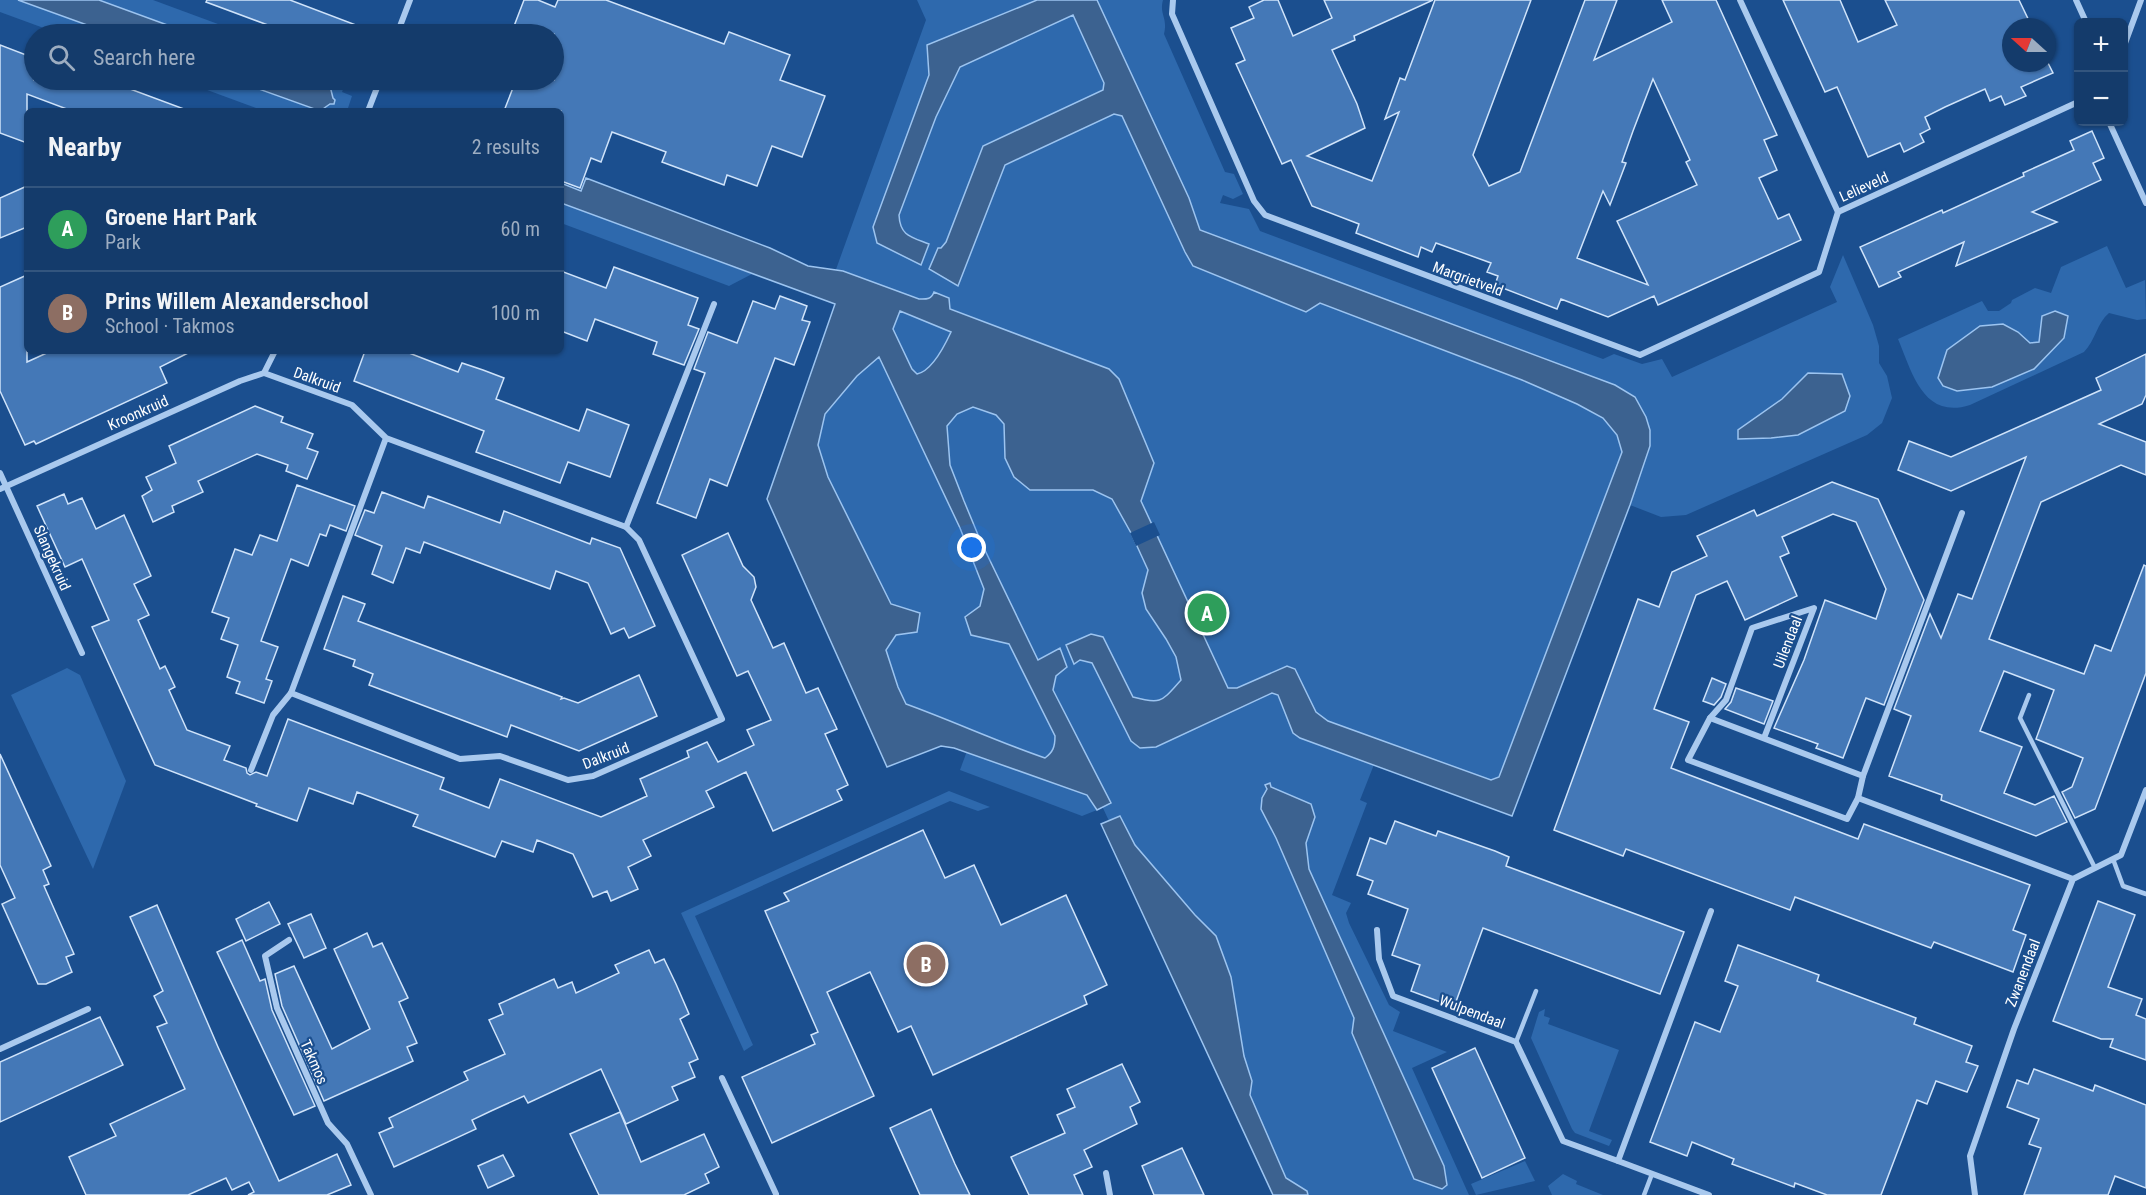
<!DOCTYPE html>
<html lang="en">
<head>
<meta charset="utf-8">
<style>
	:root { --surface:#143b6b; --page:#214673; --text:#f1f3f6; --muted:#9dadc1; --line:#33557e; --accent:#ea580c }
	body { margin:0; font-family:"Roboto Condensed",sans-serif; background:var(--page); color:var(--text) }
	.controls { position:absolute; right:18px; top:18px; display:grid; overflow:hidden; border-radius:9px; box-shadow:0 2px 4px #0004 }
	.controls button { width:54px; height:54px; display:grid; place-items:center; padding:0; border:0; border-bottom:2px solid var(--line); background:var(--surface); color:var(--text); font:30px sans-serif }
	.compass { position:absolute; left:2002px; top:18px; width:54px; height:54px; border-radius:50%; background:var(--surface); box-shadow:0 2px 4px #0004; rotate:291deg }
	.you { position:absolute; left:972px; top:548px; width:21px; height:21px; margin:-15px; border:4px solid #fff; border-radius:50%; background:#1a73e8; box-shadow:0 0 0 9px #1a73e833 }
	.badge { display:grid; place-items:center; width:39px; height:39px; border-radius:50%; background:var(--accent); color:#fff; font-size:20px; font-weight:700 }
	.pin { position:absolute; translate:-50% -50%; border:3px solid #fff; box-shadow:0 2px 6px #0006 }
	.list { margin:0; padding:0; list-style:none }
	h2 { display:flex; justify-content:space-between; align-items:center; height:78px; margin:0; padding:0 24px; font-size:26px }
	h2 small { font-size:20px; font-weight:400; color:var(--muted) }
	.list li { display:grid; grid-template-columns:39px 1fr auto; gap:18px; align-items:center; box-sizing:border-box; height:84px; padding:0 24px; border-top:2px solid var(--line) }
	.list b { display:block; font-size:22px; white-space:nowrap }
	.list p { margin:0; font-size:20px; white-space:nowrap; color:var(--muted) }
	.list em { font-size:20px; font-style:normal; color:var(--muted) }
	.icon { flex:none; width:33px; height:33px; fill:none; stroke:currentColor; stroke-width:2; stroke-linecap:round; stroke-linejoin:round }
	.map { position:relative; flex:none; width:2146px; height:1195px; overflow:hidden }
	.search { position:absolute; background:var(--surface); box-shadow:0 2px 4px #0004; left:24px; top:24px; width:540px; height:66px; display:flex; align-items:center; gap:15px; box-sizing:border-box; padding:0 21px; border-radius:33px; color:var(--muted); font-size:22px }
	.panel { position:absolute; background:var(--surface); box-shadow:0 2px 4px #0004; left:24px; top:108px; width:540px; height:246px; border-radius:9px }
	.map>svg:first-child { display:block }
	.green { fill:#2e69ad; fill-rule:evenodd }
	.water { fill:#3c6290; stroke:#9cc4f0; stroke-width:1.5; fill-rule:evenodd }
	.pier { fill:#1b4f8f }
	.building { fill:#4478b7; stroke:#cfe3fa; stroke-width:1.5; fill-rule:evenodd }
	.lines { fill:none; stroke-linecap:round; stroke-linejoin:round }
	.lane { stroke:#a9c9ee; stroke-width:4.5 }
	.street { stroke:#a9c9ee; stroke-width:6 }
	.labels { text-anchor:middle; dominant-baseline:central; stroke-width:4.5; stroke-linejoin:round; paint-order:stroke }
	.street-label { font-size:15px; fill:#fff; stroke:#1b4f8f }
</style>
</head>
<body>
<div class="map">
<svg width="2146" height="1195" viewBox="0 0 2146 1195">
	<rect width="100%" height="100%" fill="#1b4f8f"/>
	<g class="green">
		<path d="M0 0H18L112 34H60L0 12Z"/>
		<path d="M99 0H153L245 34H192Z"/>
		<path d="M917 0H1163C1159 15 1168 17 1164 34L1225 172 1234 174 1243 194 1233 199 1223 195 1220 203 1249 209 1260 231 1603 359 1614 354 1642 364 1662 359 1672 377 1837 302 1830 287 1843 255 1873 325 1879 346V363L1887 376 1892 398 1882 423 1867 435 1686 515 1661 517 1630 505 1650 446 1646 417 1635 397 1615 385 1207 233 1616 401 1637 443 1502 804 1375 762 1360 800 1367 803 1332 895 1351 903 1346 913 1349 923 1389 1005 1400 1012 1393 1031 1447 1052 1412 1068 1469 1195H1282L1232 1084 1095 791 922 731 894 732 787 494 854 302 830 286 926 20ZM1326 905 1444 1166 1446 1185Z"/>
		<path d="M180 80H234L320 111 333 99 330 86 312 80H359L356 85 346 82 342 92 352 96 347 111H264Z"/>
		<path d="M561 203 752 274 729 286 561 223Z"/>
		<path d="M2107 246 2126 288 2145 280 2146 319 2137 320 2109 313C2097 323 2095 341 2084 352L1970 405C1923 420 1912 372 1898 339L1982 301 1988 311H1999L2011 303 2012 300 2035 288 2051 293 2061 267Z"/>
		<path d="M67 668 80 675 126 781 93 869 11 695Z"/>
		<path d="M967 751 1087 795 1097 810 1082 816 960 770Z"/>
		<path d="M949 791 990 807 978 811 950 801 695 916 753 1045 744 1051 681 913Z"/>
		<path d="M1545 1009 1544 1016 1550 1018 1548 1024 1619 1050 1589 1131 1612 1140 1609 1146 1575 1133 1572 1129 1531 1038 1539 1012Z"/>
		<path d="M1525 1161 1535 1181 1476 1195 1471 1184Z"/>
		<path d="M1563 1174 1577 1181 1576 1184 1603 1195H1552L1548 1186Z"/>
	</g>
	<g class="water">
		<path d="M18 0H99L192 34H112Z"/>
		<path d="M1037 0H1097L1189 198 1200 230 1615 385 1635 397 1646 417 1650 430V446L1630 505 1512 816 1300 738 1293 733 1278 695 1272 693 1156 747 1140 748 1131 741 1092 663 1080 660 1074 664 1066 645 1091 634 1103 637 1133 697C1162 705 1162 701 1181 680L1176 657 1166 639 1146 609 1142 593 1148 570 1131 533 1112 499 1093 490H1030L1014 477 1005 458 1004 424 996 415 973 407 957 414 947 426 950 465 964 501 981 542 1038 660 1060 648 1067 667 1056 676 1053 690 1111 803 1097 810 1087 795 954 748 941 746 887 767 767 499 835 304 561 203V183L581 191 586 178 770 248 808 266 843 271 919 299C926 299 931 300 934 292L949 298 950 309 1109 369 1119 379 1154 463 1141 501 1228 688H1237L1287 666 1295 669 1316 712 1328 721 1491 780 1499 777 1622 452 1617 435 1603 418 1577 404 1522 380 1320 303 1306 312 1193 266 1185 252 1122 116 1114 114 1005 165 958 286 929 269 938 248H941L946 242 983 146 1103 90 1104 83 1073 15 960 67 936 117 899 215C900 236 911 237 929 244L921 265 877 243 873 227 929 75 927 45ZM900 311 951 332C945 345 932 371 917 374L912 369 893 329ZM879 357 960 528 984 589 980 606 965 617 971 635 1009 644 1055 736C1055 747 1053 752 1045 758 998 742 953 721 906 704L898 687 886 650 896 635 917 632 920 613 891 604 828 477 818 445 825 414 857 376Z"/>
		<path d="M234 80H312L330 86 333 98 335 100 334 104H330L320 111Z"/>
		<path d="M2055 311 2068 316 2064 338 2034 369 1992 387 1957 391 1943 386 1938 378 1947 350 1980 326 2003 324 2018 332 2030 343 2039 342 2042 316Z"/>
		<path d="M1808 373 1842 374 1850 396 1845 411 1798 435 1771 438 1738 439V430L1782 399Z"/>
		<path d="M1270 783 1271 787 1311 804 1315 817 1306 843 1309 869 1444 1166 1447 1185 1442 1189 1414 1179 1352 1033 1354 1018 1276 838 1261 809 1262 798 1267 789 1265 785Z"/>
		<path d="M1120 816 1135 845 1195 915 1216 936 1231 977 1244 1056 1252 1081 1250 1095 1286 1178 1307 1191 1308 1195H1273L1101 824Z"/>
	</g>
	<path class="pier" d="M1154 522 1160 535 1136 546 1130 533Z"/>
	<g class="building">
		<path d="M207 0H290L377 33 376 34H292L206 2Z"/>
		<path d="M524 0H538L555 7 558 0H606L724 44 729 32 790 55 780 80 825 96 802 157 772 146 757 186 727 175 724 185 662 162 666 152 612 132 601 162 591 158 580 188 561 181V111H504L516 80H554V34H511Z"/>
		<path d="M1264 0H1278L1293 36 1332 18 1324 0H1433L1354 36 1355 40 1332 50 1357 104 1365 128 1307 156 1372 181 1399 112 1385 119 1400 78 1405 80 1435 0H1531L1473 155 1489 186 1520 172 1585 0H1617L1594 60 1672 22 1662 0H1716L1777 135 1764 140 1777 170 1759 178 1778 219 1789 214 1801 240 1658 305 1654 296 1608 317 1561 299 1557 309 1495 285 1498 276 1487 272 1491 263 1436 243 1432 252 1421 247 1418 257 1356 233 1359 224 1312 206 1291 160 1282 164 1236 64 1245 60 1231 28 1254 18 1249 7ZM1653 79 1690 160 1686 162 1697 185 1617 221 1648 285 1577 258 1603 191 1610 205 1626 163 1622 162 1633 131Z"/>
		<path d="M1783 0H1840L1858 42 1897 25 1885 0H2019L2032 27H2011V63H2047V61L2053 73 2021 87 2026 96 2005 105 2001 96 1990 101 1985 89 1945 107 1925 117 1930 129 1920 134 1924 142 1904 152 1900 143 1868 157 1837 87 1825 92Z"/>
		<path d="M0 45 34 58V80H106L184 109V111H72L27 94V143L0 133Z"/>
		<path d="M2092 131 2104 158 2093 163 2101 180 2032 212 2057 222 1956 266 1964 242 1898 272 1901 277 1879 287 1860 247 1942 210 1943 213 2024 176 2023 173 2074 150 2070 141Z"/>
		<path d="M27 186V227L0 238V198Z"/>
		<path d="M614 267 698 298 688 325 699 329 684 365 653 354 657 342 595 319 587 341 561 331V271L606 288Z"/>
		<path d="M27 275V362L51 351H192L160 367 167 383 36 444 34 441 25 445 0 391V287Z"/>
		<path d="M780 296 807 306 802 320 810 322 794 365 775 358 727 486 710 479 696 518 657 503 705 373 694 369 708 332 737 343 753 301 775 309Z"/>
		<path d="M365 351H404L458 372 462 363 483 370 504 378 496 399 579 431 587 409 629 425 610 477 568 462 560 483 476 452 484 431 354 381Z"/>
		<path d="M2146 354V395L2142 404 2099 424 2146 442V475L2121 465 2041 502 1989 639 2084 674 2095 645 2111 651 2144 565 2146 566V673L2095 809 2075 818 2062 792 2072 787 2083 758 2036 739 2054 690 2004 671 1980 731 2022 747 2004 793 2035 805 2054 796 2067 822 2036 836 1941 800 1942 795 1889 776 1911 716 1894 709 1930 614 1941 638 1958 594 1972 599 2026 457 1951 491 1898 470 1909 441 1951 457 2101 390 2096 378Z"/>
		<path d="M255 406 283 417 281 422 313 434 307 448 318 452 307 479 286 471 288 465 257 454 198 481 203 492 172 506 174 512 153 522 142 496 152 490 146 477 176 463 169 446Z"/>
		<path d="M1832 482 1878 499 1924 600 1884 705 1866 698 1843 758 1816 748 1818 744 1774 728 1804 660 1825 600 1876 619 1886 589 1856 522 1833 514 1782 537 1789 553 1780 557 1797 596 1745 620 1727 581 1696 595 1654 709 1689 722 1671 768 1858 839 1864 824 2030 885 2013 930 2026 935 2013 972 1934 942 1931 948 1795 897 1790 910 1626 849 1623 856 1554 830 1638 599 1659 607 1672 572 1707 556 1697 536 1754 510 1757 516Z"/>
		<path d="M297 485 355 506 346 531 330 525 326 536 320 534 308 566 291 559 261 641 278 647 266 679 272 681 264 703 236 693 240 682 227 677 238 645 221 639 229 618 212 612 235 549 252 555 260 535 277 541Z"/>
		<path d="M382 492 424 508 428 496 500 523 504 511 590 544 592 538 620 548 655 626 629 638 624 628 611 634 588 583 556 571 550 589 424 542 420 553 406 548 393 583 372 574 382 546 355 535 365 510 374 513Z"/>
		<path d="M64 494 68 504 82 498 96 529 124 515 151 576 134 584 149 615 138 620 160 669 165 666 175 687 169 690 187 730 230 746 224 760 246 768 247 773 250 775 256 772 267 776 288 719 444 778 440 789 489 808 500 779 601 817 647 796 640 779 689 757 687 751 707 742 718 762 754 745 747 730 771 720 748 671 737 676 682 555 728 533 743 566 754 577 756 587 751 600 773 648 784 643 806 693 818 688 837 729 825 734 848 785 837 790 842 800 773 831 746 772 706 791 714 807 643 840 651 856 628 867 638 889 611 901 607 891 593 897 573 854 537 840 533 852 502 841 495 857 413 826 418 815 357 792 353 804 309 788 297 821 256 806 257 804 155 765 92 627 109 620 82 559 65 567 37 506Z"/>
		<path d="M343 596 365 604 358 621 562 697 561 699 564 698 578 703 639 675 657 716 579 751 511 725 507 737 369 685 373 674 353 666 355 660 324 649Z"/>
		<path d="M1712 678 1726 684 1721 697 1714 705 1703 701Z"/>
		<path d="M1736 688 1773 701 1764 724 1725 709 1731 702Z"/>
		<path d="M0 754 51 866 43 870 49 884 44 886 74 954 66 957 72 972 46 984H38L2 904 15 898 0 865Z"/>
		<path d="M1395 821 1436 836 1438 831 1495 851 1509 857 1506 866 1684 932 1660 994 1483 928 1454 1007 1411 991 1420 965 1392 955 1408 909 1368 894 1373 881 1357 875 1370 838 1386 844Z"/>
		<path d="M923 830 945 878 974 865 1001 925 1066 895 1107 985 1084 996 1087 1004 933 1075 911 1026 898 1032 870 972 827 992 874 1096 772 1143 742 1077 815 1044 811 1035 818 1032 765 911 789 901 784 893Z"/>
		<path d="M2098 901 2135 915 2108 987 2142 999 2136 1015 2146 1019V1060L2110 1047 2113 1039H2101L2053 1021Z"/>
		<path d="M269 902 280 924 246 941 236 919Z"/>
		<path d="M157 905 218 1047 279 1181 337 1154 351 1185 327 1195H248L254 1192 249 1182 232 1190 226 1178 188 1195H86L69 1157 116 1136 110 1124 185 1089 157 1027 167 1023 154 996 163 991 130 917Z"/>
		<path d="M311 914 326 948 304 958 288 924Z"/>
		<path d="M367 933 373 947 382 943 408 998 399 1002 417 1043 407 1047 413 1061 324 1101 282 1006 275 974 294 966 332 1049 370 1029 334 949Z"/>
		<path d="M242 940 260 981 265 979 272 1010 315 1106 294 1115 217 952Z"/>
		<path d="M1738 945 1819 975 1817 981 1916 1018 1914 1024 1972 1046 1966 1062 1978 1066 1967 1092 1936 1081 1927 1104 1917 1100 1881 1195H1827L1795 1183 1794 1187 1732 1164 1734 1159 1692 1142 1687 1156 1650 1142 1695 1022 1720 1032 1738 986 1725 981Z"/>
		<path d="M649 950 655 963 664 959 676 984 689 1014 680 1019 698 1059 689 1063 695 1077 672 1087 678 1100 626 1124 601 1069 528 1103 524 1096 491 1111 472 1120 476 1129 394 1167 379 1133 393 1127 389 1118 468 1080 464 1072 505 1054 489 1020 503 1014 499 1004 554 979 558 988 572 982 576 993 619 973 615 965Z"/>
		<path d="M100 1017 123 1065 0 1122V1062Z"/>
		<path d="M1475 1048 1525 1158 1482 1178 1432 1068Z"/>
		<path d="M1122 1064 1140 1102 1130 1107 1137 1124 1084 1150 1092 1167 1074 1175 1083 1195H1029L1011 1157 1065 1133 1057 1115 1075 1107 1067 1089Z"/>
		<path d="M2034 1069 2093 1091 2095 1085 2146 1105V1188L2115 1176 2108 1195H2024L2041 1148 2029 1144 2039 1119 2007 1107 2017 1080 2028 1084Z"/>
		<path d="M931 1109 955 1164 970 1195H920L890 1128Z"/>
		<path d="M620 1112 641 1162 704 1134 719 1167 705 1174 709 1183 684 1195H599L570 1134Z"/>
		<path d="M1182 1148 1204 1195H1154L1142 1166Z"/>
		<path d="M503 1155 514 1176 488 1188 478 1166Z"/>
	</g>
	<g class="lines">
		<g class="lane">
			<path d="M2029 695 2020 718 2095 868"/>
			<path d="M2113 859 2123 886 2146 894"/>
			<path d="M1516 1042 1536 991"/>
			<path d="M1644 1195 1652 1174"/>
		</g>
		<g class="street">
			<path d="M1173 0 1172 14 1254 201 1265 215 1640 355 1819 272 1838 212"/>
			<path d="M1740 0 1838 212 2078 102"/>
			<path d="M2076 0 2086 22"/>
			<path d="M397 34 410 0"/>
			<path d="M2124 46 2141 0"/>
			<path d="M368 111 380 80"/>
			<path d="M2109 122 2146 203"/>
			<path d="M264 373 352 405 386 438 291 693 460 759 500 756 568 780 593 776 722 719 639 540 626 527 386 438"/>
			<path d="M0 473 82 653"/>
			<path d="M0 489 240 381 264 373 275 351"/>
			<path d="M626 527 714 304"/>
			<path d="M1710 718 1863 776"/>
			<path d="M1764 738 1814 608 1752 628 1726 700 1710 718 1688 760 1847 819 1858 798 1863 776 1962 513"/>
			<path d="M251 770 273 715 291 693"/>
			<path d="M1858 798 2073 879"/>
			<path d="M1377 930 1379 959 1393 996 1516 1042 1563 1141 1618 1161"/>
			<path d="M289 940 265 956 277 1008 328 1123 347 1144 371 1195"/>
			<path d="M0 1049 88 1009"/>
			<path d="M722 1078 776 1194"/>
			<path d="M1106 1173 1110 1195"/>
			<path d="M1709 1195 1618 1161 1711 911"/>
			<path d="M1975 1195 1970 1156 2014 1029 2073 879 2121 855 2146 790"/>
		</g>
	</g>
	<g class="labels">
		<g class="street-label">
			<text transform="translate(1864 187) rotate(-24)">Lelieveld</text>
			<text transform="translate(1468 279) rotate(20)">Margrietveld</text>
			<text transform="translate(317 380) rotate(20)">Dalkruid</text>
			<text transform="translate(138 413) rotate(-24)">Kroonkruid</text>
			<text transform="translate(52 558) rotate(66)">Slangekruid</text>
			<text transform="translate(1788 642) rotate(-69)">Uilendaal</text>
			<text transform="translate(606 756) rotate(-21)">Dalkruid</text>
			<text transform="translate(2023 973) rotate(-69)">Zwanendaal</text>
			<text transform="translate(1472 1012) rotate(21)">Wulpendaal</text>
			<text transform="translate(314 1062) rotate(66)">Takmos</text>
		</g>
	</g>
</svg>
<div class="controls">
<button>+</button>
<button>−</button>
</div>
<svg class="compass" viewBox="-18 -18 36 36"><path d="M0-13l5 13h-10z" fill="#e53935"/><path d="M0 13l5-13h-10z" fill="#9dadc1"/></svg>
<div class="you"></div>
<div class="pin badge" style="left:1207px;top:613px;background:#2e9e5b">A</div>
<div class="pin badge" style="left:926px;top:964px;background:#8d6e63">B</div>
<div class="search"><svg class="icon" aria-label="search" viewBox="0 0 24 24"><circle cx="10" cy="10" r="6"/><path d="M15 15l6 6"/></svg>Search here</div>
<section class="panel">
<h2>Nearby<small>2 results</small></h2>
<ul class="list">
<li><span class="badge" style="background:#2e9e5b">A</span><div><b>Groene Hart Park</b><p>Park</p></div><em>60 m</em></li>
<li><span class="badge" style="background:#8d6e63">B</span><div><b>Prins Willem Alexanderschool</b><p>School · Takmos</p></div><em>100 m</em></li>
</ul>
</section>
</div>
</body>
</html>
